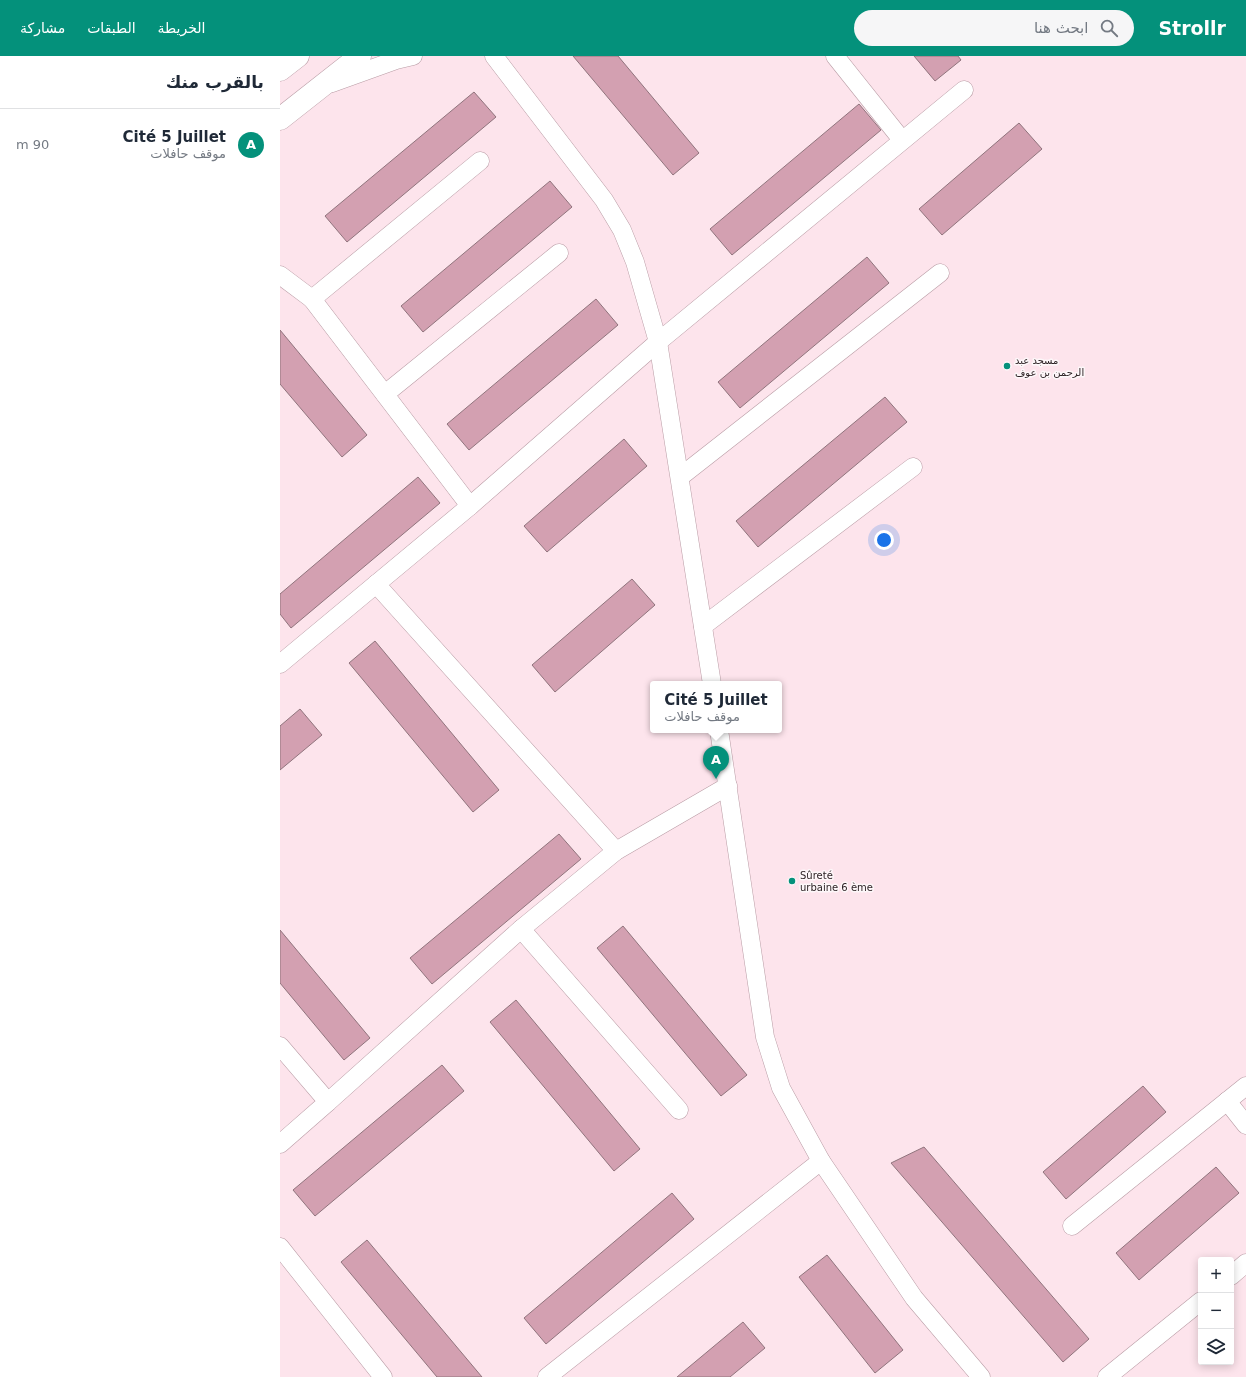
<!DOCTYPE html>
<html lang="ar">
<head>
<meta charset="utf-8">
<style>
	:root { --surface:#fff; --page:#f6f6f7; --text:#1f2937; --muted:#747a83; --line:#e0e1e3; --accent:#04917b }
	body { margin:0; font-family:"DejaVu Sans","Noto Naskh Arabic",sans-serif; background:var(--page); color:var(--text); direction:rtl }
	.controls { position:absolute; right:12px; bottom:12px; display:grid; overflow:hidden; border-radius:4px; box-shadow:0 2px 10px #0003 }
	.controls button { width:36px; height:36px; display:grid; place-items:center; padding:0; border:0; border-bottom:1px solid var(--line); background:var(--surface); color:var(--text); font:20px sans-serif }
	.you { position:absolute; left:604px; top:484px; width:14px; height:14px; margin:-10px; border:3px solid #fff; border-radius:50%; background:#1a73e8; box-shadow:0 0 0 6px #1a73e833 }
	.badge { display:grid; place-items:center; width:26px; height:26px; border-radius:50%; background:var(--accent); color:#fff; font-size:13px; font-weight:700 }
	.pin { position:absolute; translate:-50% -33px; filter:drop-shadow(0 1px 2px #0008) }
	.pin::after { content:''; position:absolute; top:21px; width:14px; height:12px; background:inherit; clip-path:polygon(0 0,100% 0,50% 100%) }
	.popup { position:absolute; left:370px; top:625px; width:132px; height:52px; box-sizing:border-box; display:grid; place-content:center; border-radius:4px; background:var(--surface); filter:drop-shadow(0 1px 3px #0005); font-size:13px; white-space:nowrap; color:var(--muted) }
	.popup b { font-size:15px; color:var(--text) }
	.popup::after { content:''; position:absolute; left:50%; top:100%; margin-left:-8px; border:8px solid transparent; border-top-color:var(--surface) }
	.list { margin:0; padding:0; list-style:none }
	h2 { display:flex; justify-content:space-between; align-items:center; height:52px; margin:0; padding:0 16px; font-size:17px }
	h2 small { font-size:13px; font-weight:400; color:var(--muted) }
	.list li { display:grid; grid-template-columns:26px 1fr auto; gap:12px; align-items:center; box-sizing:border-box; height:72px; padding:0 16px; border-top:1px solid var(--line) }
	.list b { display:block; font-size:15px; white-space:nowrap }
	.list p { margin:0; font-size:13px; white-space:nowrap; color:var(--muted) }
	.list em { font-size:13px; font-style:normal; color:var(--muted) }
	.icon { flex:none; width:22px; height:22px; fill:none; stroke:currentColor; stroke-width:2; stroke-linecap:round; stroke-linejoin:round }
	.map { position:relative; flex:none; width:966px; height:1321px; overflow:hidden; direction:ltr }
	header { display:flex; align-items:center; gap:24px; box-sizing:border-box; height:56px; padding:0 20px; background:var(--accent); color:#fff }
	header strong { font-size:19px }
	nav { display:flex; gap:22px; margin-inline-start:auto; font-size:14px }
	.search { width:280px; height:36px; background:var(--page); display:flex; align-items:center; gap:10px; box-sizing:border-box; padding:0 14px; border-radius:22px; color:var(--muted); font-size:15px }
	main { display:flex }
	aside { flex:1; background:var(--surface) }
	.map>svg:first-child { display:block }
	.building { fill:#d3a0b1; stroke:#90747d }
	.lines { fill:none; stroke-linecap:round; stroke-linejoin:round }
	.street-casing { stroke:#b99ca5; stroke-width:19 }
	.highway-casing { stroke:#b99ca5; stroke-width:23 }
	.street { stroke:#fff; stroke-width:18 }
	.highway { stroke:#fff; stroke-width:22 }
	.poi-dot { fill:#04917b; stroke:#fdf7f9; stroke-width:1.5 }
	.labels { text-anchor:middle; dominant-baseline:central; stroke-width:3; stroke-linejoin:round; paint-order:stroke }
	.poi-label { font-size:10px; fill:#2e2326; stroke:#fdf7f9; text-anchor:start }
</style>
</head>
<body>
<header>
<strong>Strollr</strong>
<div class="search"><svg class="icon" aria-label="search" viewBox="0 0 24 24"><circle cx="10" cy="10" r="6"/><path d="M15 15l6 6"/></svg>ابحث هنا</div>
<nav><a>الخريطة</a><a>الطبقات</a><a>مشاركة</a></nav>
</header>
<main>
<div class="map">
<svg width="966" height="1321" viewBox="0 0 966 1321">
	<rect width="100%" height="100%" fill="#fde4ec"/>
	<g class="building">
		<path d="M293 0H338L419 97 393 119Z"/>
		<path d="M634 0H678L681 4 655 25Z"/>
		<path d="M194 36 216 61 67 186 45 160Z"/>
		<path d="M579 48 601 74 452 199 430 173Z"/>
		<path d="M739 67 762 93 662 179 639 153Z"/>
		<path d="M270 125 292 151 143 276 121 250Z"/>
		<path d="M587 201 609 227 460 352 438 326Z"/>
		<path d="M316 243 338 269 189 394 167 368Z"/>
		<path d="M0 274 87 379 62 401 0 328Z"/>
		<path d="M605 341 627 366 478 491 456 465Z"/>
		<path d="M344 383 367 410 267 496 244 470Z"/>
		<path d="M138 421 160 447 11 572 0 558V538Z"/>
		<path d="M352 523 375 549 275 636 252 609Z"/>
		<path d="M95 585 219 734 193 756 69 607Z"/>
		<path d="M20 653 42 679 0 714V670Z"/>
		<path d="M279 778 301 803 152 928 130 902Z"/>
		<path d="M343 870 467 1019 441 1040 317 892Z"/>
		<path d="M0 874 90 982 64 1004 0 927Z"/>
		<path d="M236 944 360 1093 334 1115 210 966Z"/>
		<path d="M162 1009 184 1035 35 1160 13 1134Z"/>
		<path d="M863 1030 886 1056 786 1143 763 1116Z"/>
		<path d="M644 1091 809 1283 783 1306 611 1107Z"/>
		<path d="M936 1111 959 1137 859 1224 836 1197Z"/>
		<path d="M392 1137 414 1163 266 1288 244 1262Z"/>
		<path d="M87 1184 202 1321H157L61 1206Z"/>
		<path d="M547 1199 623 1294 595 1317 519 1221Z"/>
		<path d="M463 1266 485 1292 450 1321H397Z"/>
	</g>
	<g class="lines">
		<g class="street-casing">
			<g id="street">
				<path d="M214 0 324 144 342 174 355 206 378 286 432 628"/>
				<path d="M555 0 622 84"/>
				<path d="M52 27 116 4 133 0"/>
				<path d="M0 219 32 243"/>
				<path d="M105 338 279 197"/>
				<path d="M400 421 660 217"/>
				<path d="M190 450 32 243 200 105"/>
				<path d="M96 528 336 795"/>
				<path d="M423 570 633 411"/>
				<path d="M0 608 190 450 378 286 684 34"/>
				<path d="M439 674 485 981 501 1032 541 1105 634 1242 701 1321"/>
				<path d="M241 873 399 1054"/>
				<path d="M0 990 48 1046 0 1088"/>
				<path d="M947 1045 966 1069"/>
				<path d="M48 1046 241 873 336 795 448 730"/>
				<path d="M792 1170 966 1030"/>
				<path d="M0 1191 103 1321"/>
				<path d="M951 1220 966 1207"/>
				<path d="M267 1321 541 1105"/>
				<path d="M827 1321 921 1245"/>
			</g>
		</g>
		<g class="highway-casing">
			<g id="highway">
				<path d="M0 14 18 0"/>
				<path d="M0 63 80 0"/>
			</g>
		</g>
		<use href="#street" class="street"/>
		<use href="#highway" class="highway"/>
	</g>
	<g class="poi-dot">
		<circle cx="727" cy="310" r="4"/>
		<circle cx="512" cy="825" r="4"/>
	</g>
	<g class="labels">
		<g class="poi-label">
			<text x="735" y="304">مسجد عبد<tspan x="735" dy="12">الرحمن بن عوف</tspan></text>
			<text x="520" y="819">Sûreté<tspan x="520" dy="12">urbaine 6 ème</tspan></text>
		</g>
	</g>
</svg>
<div class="controls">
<button>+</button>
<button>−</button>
<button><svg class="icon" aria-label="layers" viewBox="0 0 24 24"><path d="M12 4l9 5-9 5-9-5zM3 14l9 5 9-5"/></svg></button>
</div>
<div class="you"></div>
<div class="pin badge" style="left:436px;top:723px">A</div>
<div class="popup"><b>Cité 5 Juillet</b>موقف حافلات</div>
</div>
<aside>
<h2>بالقرب منك<small></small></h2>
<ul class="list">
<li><span class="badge">A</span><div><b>Cité 5 Juillet</b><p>موقف حافلات</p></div><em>90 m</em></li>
</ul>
</aside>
</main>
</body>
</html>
